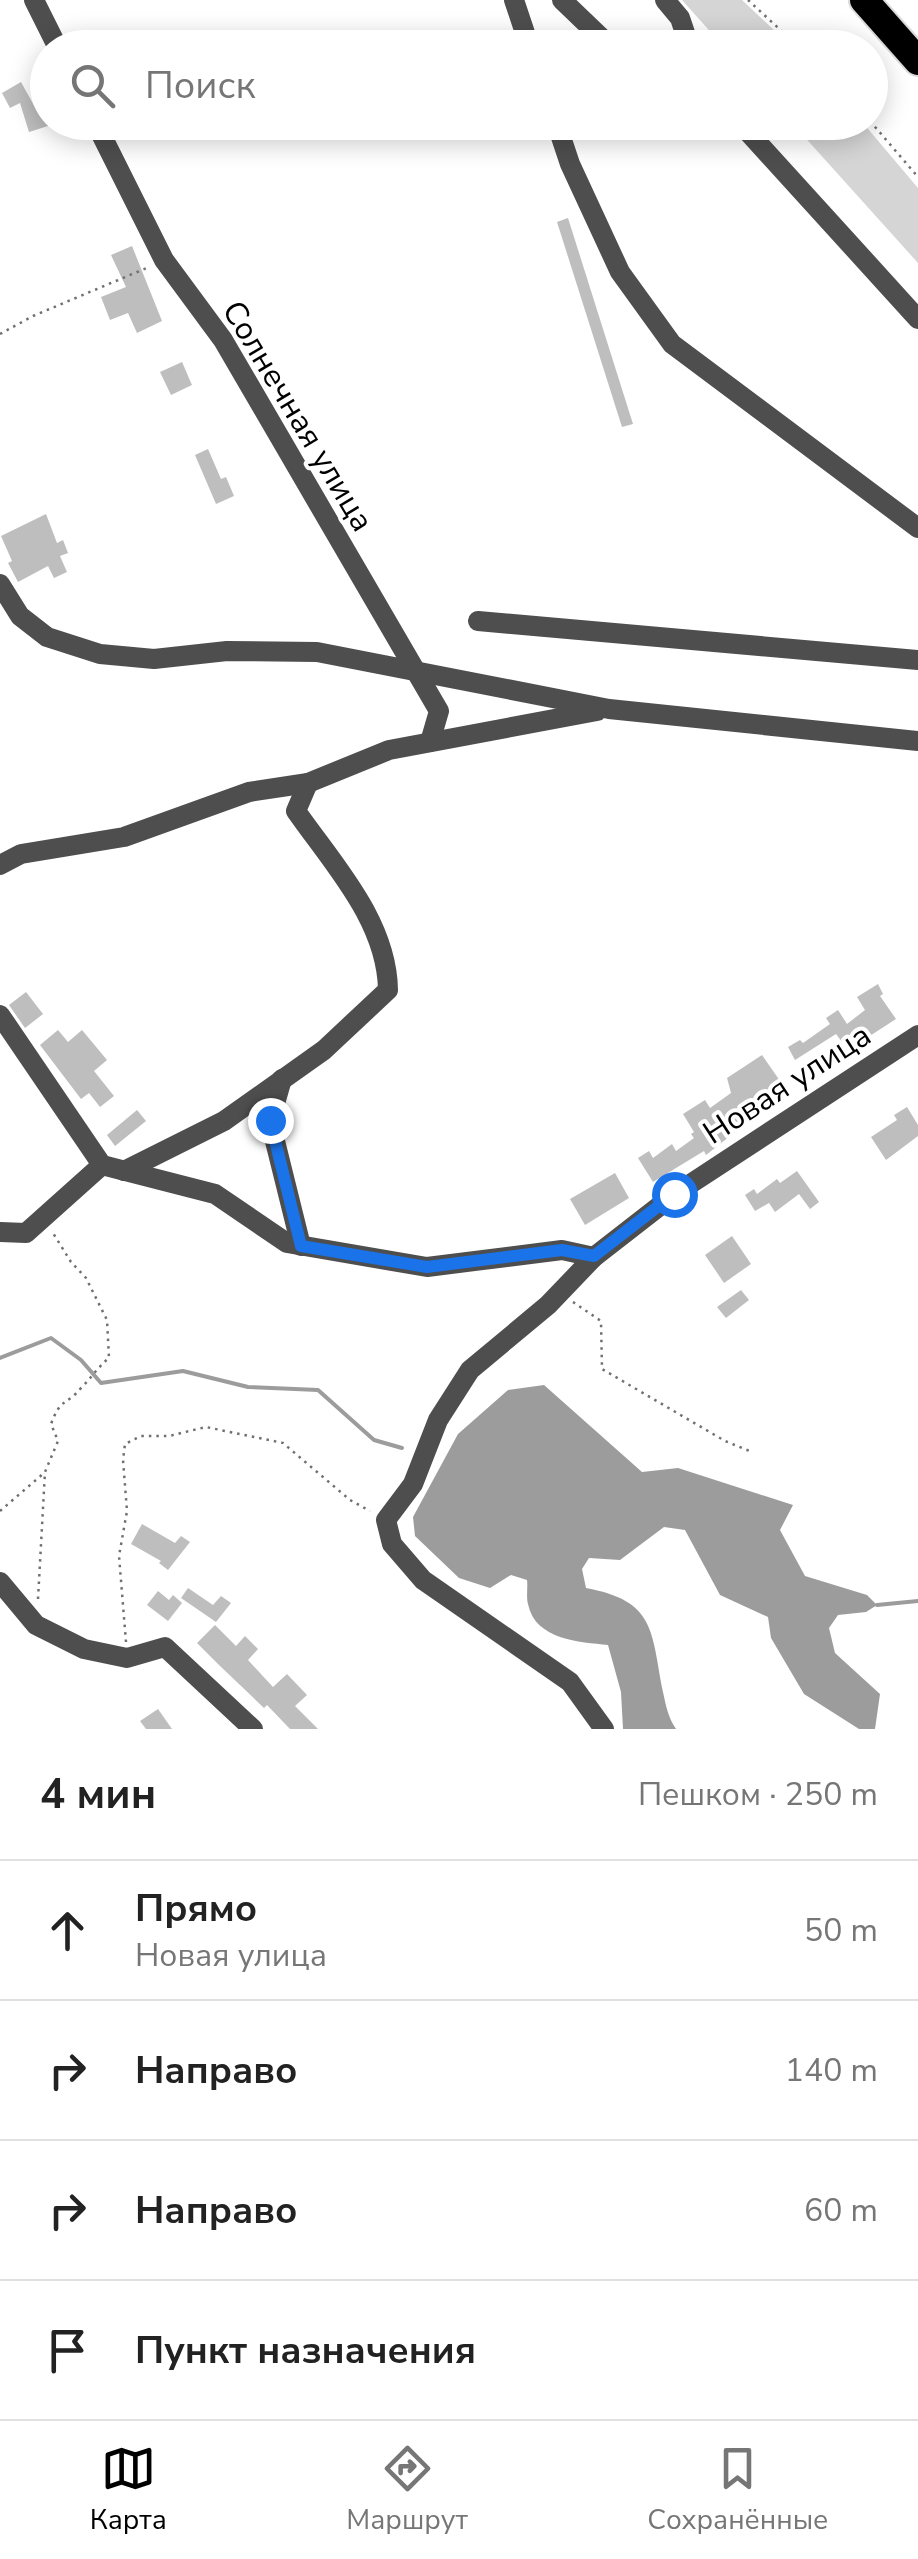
<!DOCTYPE html>
<html lang="ru">
<head>
<meta charset="utf-8">
<style>
	:root { --surface:#fff; --page:#f6f6f6; --text:#222; --muted:#767676; --line:#e0e0e0; --accent:#000 }
	body { margin:0; font-family:"Nunito Sans",sans-serif; background:var(--page); color:var(--text) }
	.stop { position:absolute; width:30px; height:30px; margin:-22px; border:8px solid #1a73e8; border-radius:50%; background:#fff }
	.stop.end { background:#1a73e8; border-color:#fff; box-shadow:0 2px 10px #0008 }
	.list { margin:0; padding:0; list-style:none }
	h2 { display:flex; justify-content:space-between; align-items:center; height:130px; margin:0; padding:0 40px; font-size:42px }
	h2 small { font-size:32px; font-weight:400; color:var(--muted) }
	.list li { display:grid; grid-template-columns:65px 1fr auto; gap:30px; align-items:center; box-sizing:border-box; height:140px; padding:0 40px; border-top:2px solid var(--line) }
	.list b { display:block; font-size:38px; white-space:nowrap }
	.list p { margin:0; font-size:32px; white-space:nowrap; color:var(--muted) }
	.list em { font-size:32px; font-style:normal; color:var(--muted) }
	.icon { flex:none; width:55px; height:55px; fill:none; stroke:currentColor; stroke-width:2; stroke-linecap:round; stroke-linejoin:round }
	.map { position:relative; flex:none; width:918px; height:1729px; overflow:hidden }
	.search { position:absolute; background:var(--surface); box-shadow:0 5px 25px #0003; left:30px; right:30px; top:30px; height:110px; display:flex; align-items:center; gap:25px; box-sizing:border-box; padding:0 35px; border-radius:55px; color:var(--muted); font-size:38px }
	.sheet { height:690px; background:var(--surface) }
	nav { display:flex; justify-content:space-around; align-items:center; box-sizing:border-box; height:140px; border-top:2px solid var(--line); background:var(--surface); font-size:28px; color:var(--muted) }
	nav a { display:grid; justify-items:center; gap:5px }
	nav .on { color:var(--accent) }
	.map>svg:first-child { display:block }
	.green { fill:#d5d5d5 }
	.water { fill:#9c9c9c }
	.lines { fill:none; stroke-linecap:round; stroke-linejoin:round }
	.stream { stroke:#9c9c9c; stroke-width:4 }
	.building { fill:#bebebe }
	.highway-casing { stroke:#dbdbdb; stroke-width:32 }
	.path { stroke:#707070; stroke-width:2.5; stroke-dasharray:2.5 5; stroke-linecap:butt }
	.minor { stroke:#4e4e4e; stroke-width:20 }
	.highway { stroke:#000; stroke-width:28 }
	.route { stroke:#1a73e8; stroke-width:12 }
	.labels { text-anchor:middle; dominant-baseline:central; stroke-width:8; stroke-linejoin:round; paint-order:stroke }
	.street-label { font-size:32px; fill:#000; stroke:#fff }
</style>
</head>
<body>
<div class="map">
<svg width="918" height="1729" viewBox="0 0 918 1729">
	<rect width="100%" height="100%" fill="#fff"/>
	<g class="green">
		<path d="M682 0H742L792 47H724Z"/>
		<path d="M792 123H863L918 188V263Z"/>
	</g>
	<path class="water" d="M544 1385 642 1472 678 1468 793 1505 780 1530 805 1576 867 1595 877 1605 866 1612 838 1615 829 1628 835 1653 880 1694 875 1729H859L804 1694 771 1638 768 1617 720 1595 685 1530 664 1527 620 1560 589 1558 582 1569 586 1588C656 1601 651 1631 663 1692 666 1706 668 1717 676 1729H623L621 1692 608 1645C580 1642 535 1640 528 1604 526 1597 528 1587 527 1580L511 1575 490 1588 459 1578 415 1536 413 1517 458 1434 508 1390Z"/>
	<g class="lines">
		<g class="stream">
			<path d="M0 1358 51 1338 81 1360 101 1383 183 1371 248 1387 318 1390 374 1440 402 1448"/>
			<path d="M877 1605 918 1601"/>
		</g>
	</g>
	<g class="building">
		<path d="M21 82 37 111 48 108V126L29 132 20 103 10 108 2 93Z"/>
		<path d="M568 218 633 424 622 427 557 222Z"/>
		<path d="M132 246 162 321 137 333 128 313 110 320 101 297 126 287 111 255Z"/>
		<path d="M182 362 192 385 171 395 160 372Z"/>
		<path d="M208 449 221 479 226 477 234 496 216 504 195 455Z"/>
		<path d="M46 514 57 543 63 540 68 553 60 556 67 572 54 578 48 566 18 582 8 563 12 561 1 536Z"/>
		<path d="M878 984 883 994 880 996 896 1019 848 1050 836 1034 795 1060 788 1047 800 1040 803 1043 830 1024 826 1018 838 1010 847 1024 865 1010 857 997Z"/>
		<path d="M26 992 43 1014 25 1028 9 1005Z"/>
		<path d="M58 1030 68 1042 82 1030 107 1060 94 1071 114 1096 100 1107 89 1093 81 1099 40 1045Z"/>
		<path d="M762 1055 787 1091 706 1155 704 1151 653 1182 638 1158 649 1151 653 1158 672 1144 676 1151 694 1138 691 1134 694 1132 683 1114 705 1100 710 1108 731 1093 727 1078Z"/>
		<path d="M907 1107 918 1125V1136L886 1160 871 1137 897 1120 894 1115Z"/>
		<path d="M137 1110 146 1121 115 1146 107 1135Z"/>
		<path d="M797 1171 819 1202 810 1209 799 1194 775 1212 769 1203 755 1211 745 1195 754 1189 757 1194 777 1179 780 1183Z"/>
		<path d="M615 1173 629 1198 585 1225 570 1199Z"/>
		<path d="M732 1236 751 1264 724 1283 705 1255Z"/>
		<path d="M741 1290 749 1300 726 1318 717 1307Z"/>
		<path d="M142 1524 175 1543 181 1536 190 1542 168 1570 159 1563 161 1561 131 1544Z"/>
		<path d="M188 1588 213 1605 221 1596 231 1603 216 1622 181 1598Z"/>
		<path d="M158 1591 169 1600 173 1595 182 1603 168 1621 147 1605Z"/>
		<path d="M215 1625 236 1646 245 1636 258 1649 248 1660 273 1687 287 1674 307 1695 295 1706 318 1729H290L267 1705 264 1708 218 1664 197 1643Z"/>
		<path d="M158 1709 172 1729H146L140 1721Z"/>
	</g>
	<g class="lines">
		<g class="highway-casing">
			<path id="highway" d="M864 0 918 61"/>
		</g>
		<g class="path">
			<path d="M748 0 800 48"/>
			<path d="M870 121 918 177"/>
			<path d="M0 334 33 316 149 267"/>
			<path d="M573 1302 601 1321 602 1369 725 1441 752 1452"/>
			<path d="M0 1511 44 1473"/>
			<path d="M38 1599 45 1472 58 1441 51 1424C61 1397 66 1406 81 1388 91 1378 98 1367 109 1358L107 1320 86 1278 71 1262 53 1233"/>
			<path d="M126 1642 119 1556 127 1511 123 1460 125 1444 141 1436H169L206 1427 283 1443 350 1500 370 1511"/>
		</g>
		<g class="minor">
			<path d="M34 0 58 48"/>
			<path d="M514 0 530 48"/>
			<path d="M562 0 612 48"/>
			<path d="M665 0 680 18 690 48"/>
			<path d="M95 122 164 260 223 340 439 711 430 742"/>
			<path d="M556 122 570 164 620 272 672 344 918 528"/>
			<path d="M739 122 918 319"/>
			<path d="M0 584 20 616 47 637 100 654 154 659 227 651 317 652 609 709 918 741"/>
			<path d="M478 621 918 660"/>
			<path d="M0 865 21 854 124 837 249 792 308 783 389 750 597 711"/>
			<path d="M0 1015 102 1165"/>
			<path d="M282 1079 270 1121 301 1246"/>
			<path d="M102 1165 215 1194 287 1243 427 1267 562 1250 594 1257"/>
			<path d="M124 1171 224 1121 324 1050 388 990C387 921 333 864 296 811L308 783"/>
			<path d="M0 1232 26 1233 102 1165"/>
			<path d="M0 1582 36 1625 84 1649 127 1658 165 1647 253 1729"/>
			<path d="M604 1729 570 1682 423 1580 392 1544 386 1520 413 1484 438 1420 470 1370 548 1305 594 1257 675 1194 918 1035"/>
		</g>
		<use href="#highway" class="highway"/>
	</g>
	<g class="lines">
		<path class="route" d="M270 1120 301 1246 427 1267 562 1250 594 1256 674 1194"/>
	</g>
	<g class="labels">
		<g class="street-label">
			<text transform="translate(298 416) rotate(59)">Солнечная улица</text>
			<text transform="translate(787 1084) rotate(-33)">Новая улица</text>
		</g>
	</g>
</svg>
<div class="stop" style="left:674px;top:1194px"></div>
<div class="stop end" style="left:270px;top:1120px"></div>
<div class="search"><svg class="icon" aria-label="search" viewBox="0 0 24 24"><circle cx="10" cy="10" r="6"/><path d="M15 15l6 6"/></svg>Поиск</div>
</div>
<section class="sheet">
<h2>4 мин<small>Пешком · 250 m</small></h2>
<ul class="list">
<li><svg class="icon" aria-label="ahead" viewBox="0 0 24 24"><path d="M12 20V5M6 11l6-6 6 6"/></svg><div><b>Прямо</b><p>Новая улица</p></div><em>50 m</em></li>
<li><svg class="icon" aria-label="right" viewBox="0 0 24 24"><path d="M7 20v-9h11M14 6l5 5-5 5"/></svg><div><b>Направо</b></div><em>140 m</em></li>
<li><svg class="icon" aria-label="right" viewBox="0 0 24 24"><path d="M7 20v-9h11M14 6l5 5-5 5"/></svg><div><b>Направо</b></div><em>60 m</em></li>
<li><svg class="icon" aria-label="arrive" viewBox="0 0 24 24"><path d="M6 21V4h12l-3 4 3 4H6"/></svg><div><b>Пункт назначения</b></div></li>
</ul>
</section>
<nav>
<a class="on"><svg class="icon" aria-label="map" viewBox="0 0 24 24"><path d="M3 6l6-2 6 2 6-2v14l-6 2-6-2-6 2zM9 4v14M15 6v14"/></svg>Карта</a>
<a><svg class="icon" aria-label="directions" viewBox="0 0 24 24"><path d="M12 3l9 9-9 9-9-9zM9 14v-3h6M13 9l2 2-2 2"/></svg>Маршрут</a>
<a><svg class="icon" aria-label="saved" viewBox="0 0 24 24"><path d="M7 4h10v16l-5-4-5 4z"/></svg>Сохранённые</a>
</nav>
</body>
</html>
